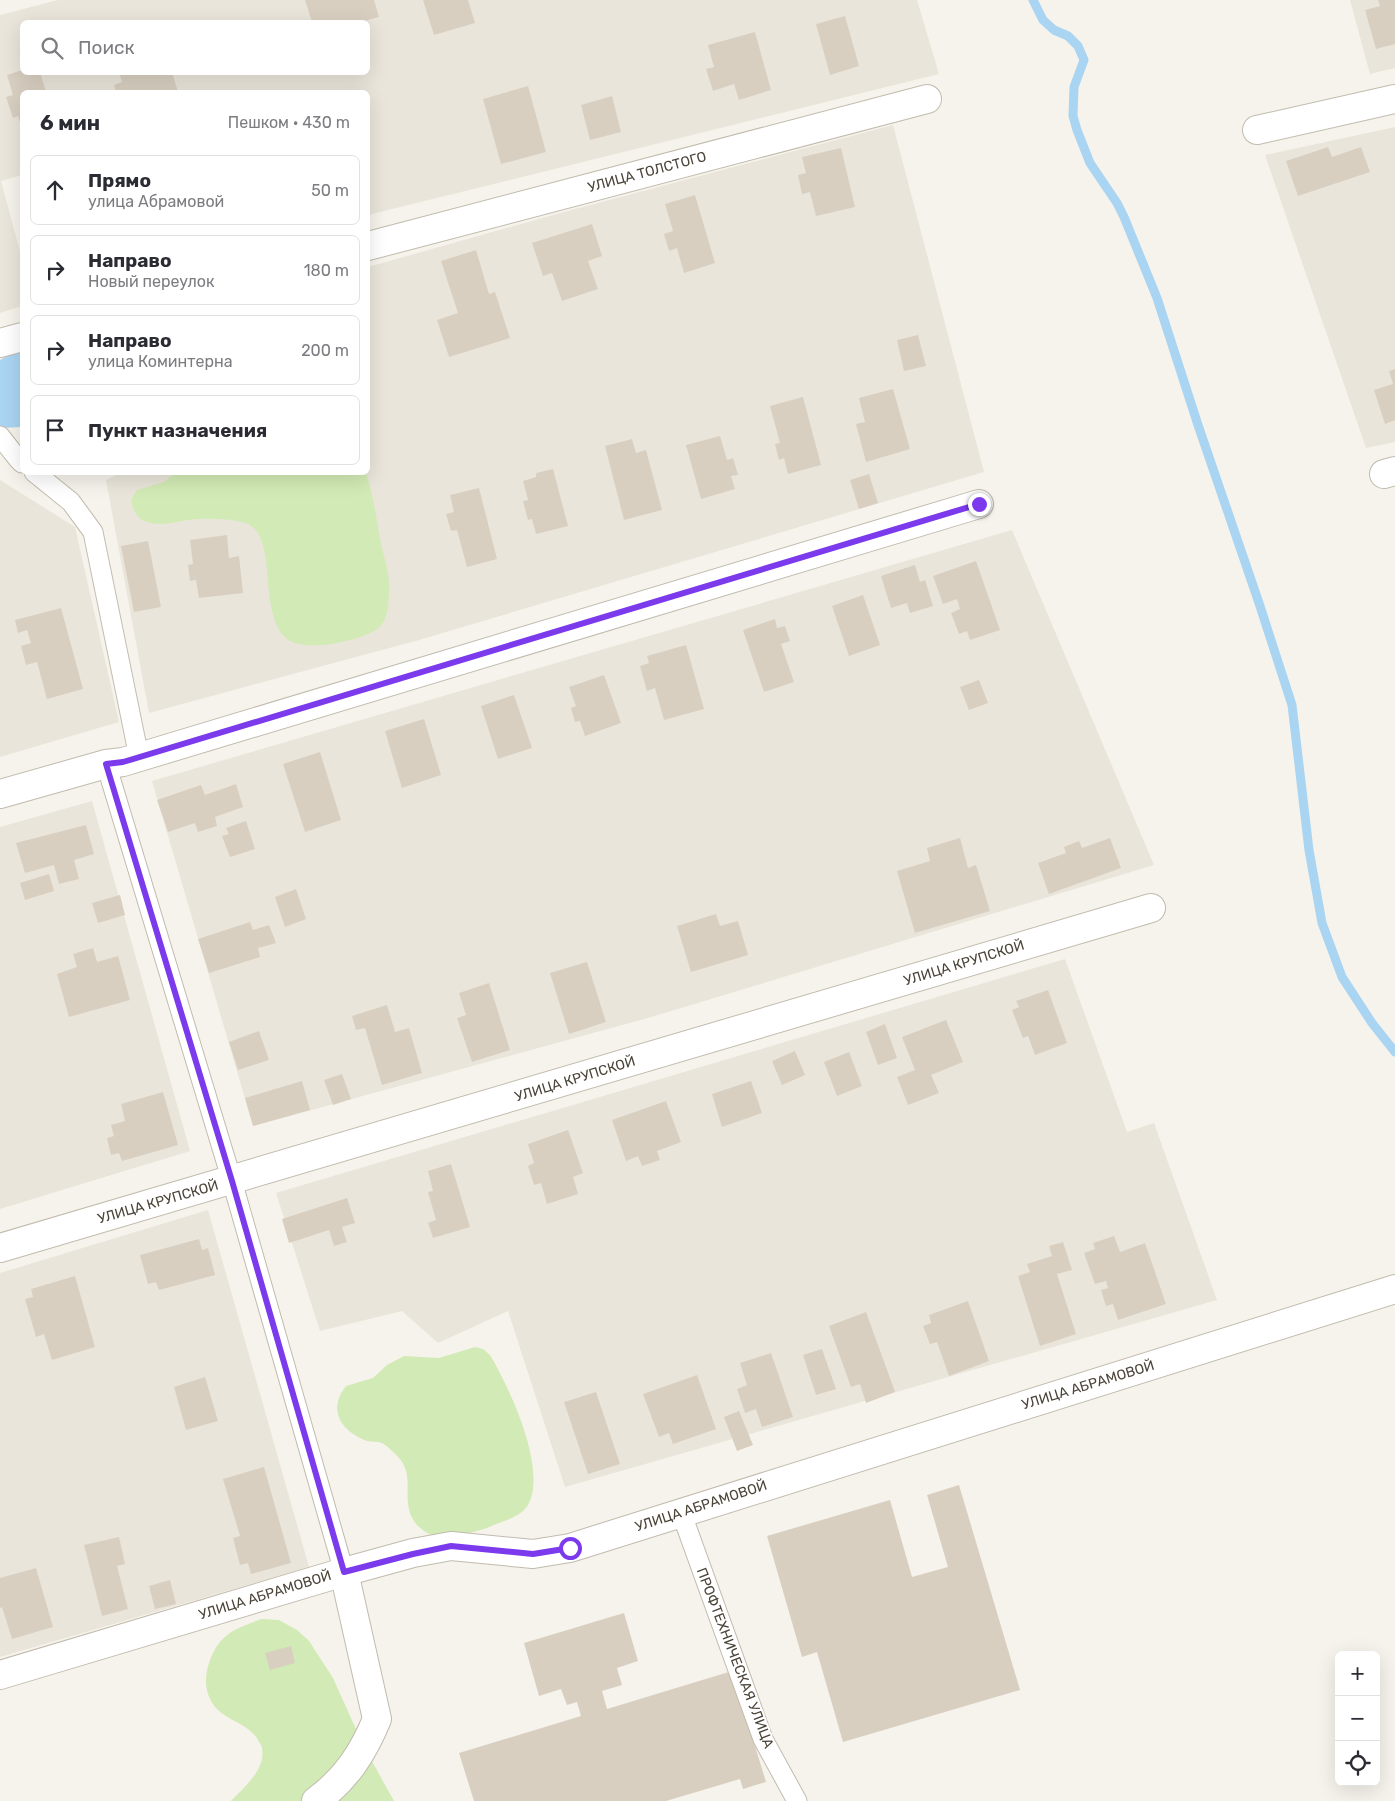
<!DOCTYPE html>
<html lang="ru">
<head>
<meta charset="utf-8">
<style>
	:root { --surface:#fff; --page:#f2f2f3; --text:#2b2b33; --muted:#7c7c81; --line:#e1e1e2 }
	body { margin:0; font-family:Rubik,sans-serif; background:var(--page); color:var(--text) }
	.controls { position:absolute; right:15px; bottom:15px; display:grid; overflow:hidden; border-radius:8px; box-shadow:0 5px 20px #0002 }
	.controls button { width:45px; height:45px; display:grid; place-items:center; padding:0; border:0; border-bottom:1px solid var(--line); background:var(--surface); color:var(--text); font:25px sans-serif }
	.stop { position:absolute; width:15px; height:15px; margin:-11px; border:4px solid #7c3aed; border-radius:50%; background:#fff }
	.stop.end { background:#7c3aed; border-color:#fff; box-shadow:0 1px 5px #0008 }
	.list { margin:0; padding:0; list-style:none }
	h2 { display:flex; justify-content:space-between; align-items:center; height:65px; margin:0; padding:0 20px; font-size:21px }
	h2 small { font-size:16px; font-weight:400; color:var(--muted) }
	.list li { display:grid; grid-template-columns:32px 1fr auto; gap:15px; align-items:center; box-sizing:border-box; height:70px; margin:0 10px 10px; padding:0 10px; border:1px solid var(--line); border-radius:8px }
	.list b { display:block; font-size:19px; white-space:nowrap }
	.list p { margin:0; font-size:16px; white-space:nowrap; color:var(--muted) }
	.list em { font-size:16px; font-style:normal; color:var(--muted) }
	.icon { flex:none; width:28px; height:28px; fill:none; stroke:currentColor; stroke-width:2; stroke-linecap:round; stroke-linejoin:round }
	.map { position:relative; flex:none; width:1395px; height:1801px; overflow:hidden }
	.search { position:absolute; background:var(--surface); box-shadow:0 5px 20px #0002; left:20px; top:20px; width:350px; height:55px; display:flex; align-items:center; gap:12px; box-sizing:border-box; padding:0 18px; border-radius:8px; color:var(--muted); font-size:19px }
	.panel { position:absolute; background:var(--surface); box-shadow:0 5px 20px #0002; left:20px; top:90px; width:350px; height:385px; border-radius:8px }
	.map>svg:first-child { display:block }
	.residential { fill:#eae5da; fill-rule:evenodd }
	.green { fill:#d2eab5 }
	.water { fill:#a9d4f2 }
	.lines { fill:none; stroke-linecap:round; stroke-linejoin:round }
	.stream { stroke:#a9d4f2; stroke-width:9 }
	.building { fill:#d8cfc1 }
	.lane-casing { stroke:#c2bbae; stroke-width:21 }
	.street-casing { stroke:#c2bbae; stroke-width:30 }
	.lane { stroke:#fff; stroke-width:19 }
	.street { stroke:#fff; stroke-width:28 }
	.route { stroke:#7c3aed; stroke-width:6 }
	.labels { text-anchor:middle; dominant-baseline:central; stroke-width:4; stroke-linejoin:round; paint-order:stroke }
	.street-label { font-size:14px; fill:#4b4439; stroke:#fff }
</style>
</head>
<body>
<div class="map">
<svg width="1395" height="1801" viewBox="0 0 1395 1801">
	<rect width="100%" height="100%" fill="#f6f3ec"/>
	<g class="residential">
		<path d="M58 0H917L939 74 368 215V92H22V175L1 181 22 259V306L0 313V15ZM22 22H368V72H22Z"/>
		<path d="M1350 0H1395V68L1370 74Z"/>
		<path d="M893 125 984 472 419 640 149 713 106 480 122 472H368V267L560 213Z"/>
		<path d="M1395 127V442L1366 448 1265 155Z"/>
		<path d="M0 480 75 527 119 722 0 757Z"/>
		<path d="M1012 530 1154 865 648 1018 253 1126 152 781Z"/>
		<path d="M92 801 190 1151 0 1209V827Z"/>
		<path d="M1065 959 1127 1132 1154 1123 1217 1300 565 1487 508 1311 438 1343 402 1311 320 1331 276 1193Z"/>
		<path d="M208 1210 309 1567 0 1657V1273Z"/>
	</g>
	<g class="green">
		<path d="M175 473H366C374 496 376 519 381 543 384 559 391 577 389 595 388 607 388 621 377 629 360 641 305 653 287 639 256 613 280 537 246 523 236 519 208 518 197 519 181 520 160 528 145 521 136 518 133 509 131 500L137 490 164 482Z"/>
		<path d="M475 1347 483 1349 490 1355C509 1387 548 1469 528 1505 521 1517 501 1522 489 1527 475 1533 444 1540 429 1534 425 1532 421 1529 417 1525 398 1503 417 1478 399 1458 394 1453 389 1447 382 1443 377 1441 372 1442 367 1441 341 1431 327 1410 346 1386L373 1378 387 1365 404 1356 439 1358Z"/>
		<path d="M261 1619 279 1620 297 1630 309 1641 333 1678 364 1747 394 1801H231C244 1787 266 1770 262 1748 262 1745 258 1741 257 1738 249 1727 237 1723 226 1716 207 1705 202 1684 209 1663 219 1634 233 1630 261 1619Z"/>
	</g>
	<path class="water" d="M22 351V427L0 428V360L13 353Z"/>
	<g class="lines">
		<path class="stream" d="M1033 0 1043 20 1054 30 1068 36 1078 46 1084 60 1074 87 1073 116 1077 130 1090 163 1117 203 1124 217 1157 298 1198 425 1259 603 1292 705 1309 850 1322 923 1342 977 1372 1023 1395 1052"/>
	</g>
	<g class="building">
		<path d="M305 0H374L379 17 360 22H312Z"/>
		<path d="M423 0H468L475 23 434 35Z"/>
		<path d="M1378 0H1395V44L1376 49 1365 10 1380 6Z"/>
		<path d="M845 16 859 66 830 75 816 24Z"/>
		<path d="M755 32 771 90 739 100 734 84 713 91 706 69 714 67 708 45Z"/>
		<path d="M22 70V72H40L46 92H22V129L18 116 13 118 6 97 13 95 7 75Z"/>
		<path d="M119 72H172L178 92H116L114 85 122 82Z"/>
		<path d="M528 86 546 152 501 164 483 99Z"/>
		<path d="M612 96 621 132 590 140 581 105Z"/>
		<path d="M1328 147 1332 157 1361 147 1370 172 1298 196 1286 161Z"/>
		<path d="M841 148 855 207 816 216 810 192 802 194 798 175 806 173 802 157Z"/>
		<path d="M695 195 715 263 684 273 677 248 669 251 664 234 673 231 665 204Z"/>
		<path d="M592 224 602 256 588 261 598 289 562 301 552 273 543 276 532 243Z"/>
		<path d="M476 250 489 294 495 292 510 338 449 357 437 320 458 313 441 261Z"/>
		<path d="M918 335 926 366 904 371 897 340Z"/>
		<path d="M1395 369V420L1385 424 1374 390 1393 384 1389 371Z"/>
		<path d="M893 389 910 449 866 462 856 424 865 422 859 398Z"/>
		<path d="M803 397 821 465 788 474 784 458 779 460 775 444 780 443 770 406Z"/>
		<path d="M720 436 727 460 733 458 738 475 731 476 735 489 701 499 686 445Z"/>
		<path d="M632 439 636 453 646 450 662 510 624 520 605 446Z"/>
		<path d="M553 469 568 526 536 534 532 519 528 520 523 501 528 500 523 481 536 477V473Z"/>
		<path d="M869 474 878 503 859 509 850 480Z"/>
		<path d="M479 488 497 559 467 567 457 530 451 531 446 514 454 512 450 495Z"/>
		<path d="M227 535 229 558 239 556 243 593 199 598 196 580 190 581 188 565 193 564 190 540Z"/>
		<path d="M148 541 161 607 134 612 121 546Z"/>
		<path d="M976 561 1000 630 970 640 967 631 959 634 951 613 960 609 957 599 943 604 933 576Z"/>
		<path d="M915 565 920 582 925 580 933 606 910 613 907 603 891 608 881 576Z"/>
		<path d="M863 595 880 645 849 656 832 606Z"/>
		<path d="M61 608 83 689 47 699 37 662 26 665 21 646 31 643 27 630 18 633 15 620Z"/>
		<path d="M775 619 777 628 785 626 790 641 781 644 794 682 764 692 743 630Z"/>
		<path d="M686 645 704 709 664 720 655 688 647 691 640 666 649 663 647 656Z"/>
		<path d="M604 675 621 723 585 736 580 721 575 722 571 708 576 706 569 687Z"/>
		<path d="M979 680 988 703 969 710 960 687Z"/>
		<path d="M514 695 532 748 498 759 481 706Z"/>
		<path d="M424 719 441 775 402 788 385 731Z"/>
		<path d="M320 752 341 820 305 832 283 764Z"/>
		<path d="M236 784 243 807 215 817 217 826 198 832 195 823 168 832 157 800 201 785 205 795Z"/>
		<path d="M246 821 255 849 230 857 222 836 229 834 226 828Z"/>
		<path d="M86 825 94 854 74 860 79 879 59 884 54 865 25 873 16 843Z"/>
		<path d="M960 838 968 868 976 865 990 911 915 933 897 871 930 861 927 848Z"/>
		<path d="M1110 838 1121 868 1049 894 1038 863 1066 853 1064 847 1079 841 1082 848Z"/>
		<path d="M49 874 54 891 25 900 20 883Z"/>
		<path d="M296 889 306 919 285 927 275 897Z"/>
		<path d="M120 895 125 915 98 923 92 903Z"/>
		<path d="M716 914 720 926 738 921 748 955 691 972 677 926Z"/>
		<path d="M250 922 253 930 269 925 276 943 258 948 260 957 209 973 198 939Z"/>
		<path d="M93 948 97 962 118 956 130 1000 69 1017 57 974 77 967 73 954Z"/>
		<path d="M587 962 606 1022 569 1034 550 973Z"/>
		<path d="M489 983 510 1050 472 1062 457 1018 466 1015 459 993Z"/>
		<path d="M1048 990 1067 1043 1035 1055 1028 1036 1023 1038 1012 1010 1019 1007 1016 1001Z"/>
		<path d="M387 1005 395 1032 409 1028 422 1073 382 1085 365 1028 356 1030 352 1016Z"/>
		<path d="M946 1020 963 1062 931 1075 939 1093 908 1105 897 1077 915 1070 902 1037Z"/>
		<path d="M885 1024 897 1058 878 1065 866 1032Z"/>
		<path d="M259 1031 269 1060 238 1070 229 1042Z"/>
		<path d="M795 1051 805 1075 782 1085 772 1061Z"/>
		<path d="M849 1052 862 1086 837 1096 824 1062Z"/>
		<path d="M342 1074 351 1099 333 1105 324 1080Z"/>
		<path d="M302 1081 310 1110 253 1126 245 1098Z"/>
		<path d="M751 1081 762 1113 722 1127 712 1094Z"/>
		<path d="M163 1092 178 1145 122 1161 119 1153 111 1155 107 1138 114 1136 111 1125 125 1121 121 1104Z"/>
		<path d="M666 1101 681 1142 657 1151 660 1160 642 1166 638 1156 626 1161 612 1120Z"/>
		<path d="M568 1130 583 1173 573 1177 578 1194 547 1204 541 1183 534 1185 528 1166 534 1163 528 1144Z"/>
		<path d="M451 1164 470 1227 433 1238 428 1223 436 1220 428 1192 433 1191 428 1171Z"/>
		<path d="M347 1198 355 1223 342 1227 347 1242 334 1246 329 1230 289 1243 282 1219Z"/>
		<path d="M1114 1236 1120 1252 1145 1243 1166 1304 1118 1320 1113 1304 1106 1306 1101 1290 1108 1288 1106 1281 1095 1284 1084 1253 1095 1249 1093 1243Z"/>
		<path d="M199 1239 202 1250 208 1248 215 1275 159 1290 156 1282 148 1284 140 1255Z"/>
		<path d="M1063 1242 1072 1270 1057 1274 1076 1334 1040 1346 1018 1276 1030 1272 1027 1264 1052 1256 1049 1246Z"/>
		<path d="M75 1276 95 1347 52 1360 44 1334 36 1337 25 1299 33 1297 31 1289Z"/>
		<path d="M968 1301 989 1361 949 1376 937 1342 930 1344 923 1326 931 1323 929 1315Z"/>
		<path d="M866 1312 895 1392 866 1403 860 1384 851 1387 829 1326Z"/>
		<path d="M822 1349 836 1389 816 1395 803 1355Z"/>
		<path d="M771 1353 793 1417 762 1427 756 1409 745 1413 737 1389 747 1385 740 1363Z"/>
		<path d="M697 1375 716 1429 673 1444 669 1433 659 1437 643 1394Z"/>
		<path d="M205 1377 218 1421 186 1430 174 1387Z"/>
		<path d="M596 1392 620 1464 588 1474 564 1402Z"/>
		<path d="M739 1411 753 1445 737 1451 724 1417Z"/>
		<path d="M264 1467 291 1563 251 1574 248 1563 240 1565 233 1538 240 1536 223 1479Z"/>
		<path d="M959 1485 1020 1690 843 1742 817 1652 802 1657 767 1536 890 1500 912 1577 948 1567 927 1495Z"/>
		<path d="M119 1537 125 1564 117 1566 128 1609 102 1616 84 1545Z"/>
		<path d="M36 1568 53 1627 12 1639 2 1607 0 1608V1578Z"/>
		<path d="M170 1580 176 1604 155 1609 149 1586Z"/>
		<path d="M624 1613 638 1661 617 1668 622 1685 602 1691 607 1709 732 1671 766 1782 743 1789 740 1779 666 1801H474L459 1753 581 1716 577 1702 567 1705 561 1689 539 1696 524 1643Z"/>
		<path d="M291 1646 295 1663 270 1670 265 1653Z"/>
	</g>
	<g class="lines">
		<g class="lane-casing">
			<g id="lane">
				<path d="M0 436 18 459 22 463"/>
				<path d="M34 472 71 502 93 532 139 757"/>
				<path d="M106 764 232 1181 344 1572"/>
				<path d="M681 1512 763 1739 797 1801"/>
			</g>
		</g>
		<g class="street-casing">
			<g id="street">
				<path d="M1257 130 1395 99"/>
				<path d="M368 246 927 99"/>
				<path d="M0 343 22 337"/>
				<path d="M1384 474 1395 471"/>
				<path d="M0 794 106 764 123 762 979 504"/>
				<path d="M0 1248 1151 908"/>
				<path d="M0 1675 344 1572 413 1553 451 1546 533 1554 570 1548 1395 1289"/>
				<path d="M316 1801C346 1779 363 1753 377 1719L344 1572"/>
			</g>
		</g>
		<use href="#lane" class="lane"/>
		<use href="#street" class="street"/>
	</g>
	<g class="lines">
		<path class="route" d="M570 1548 533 1554 451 1546 413 1554 344 1572 232 1181 106 764 123 762 979 504"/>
	</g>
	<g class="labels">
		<g class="street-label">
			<text transform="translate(647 172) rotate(-15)">УЛИЦА ТОЛСТОГО</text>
			<text transform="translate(964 963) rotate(-17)">УЛИЦА КРУПСКОЙ</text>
			<text transform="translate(575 1079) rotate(-17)">УЛИЦА КРУПСКОЙ</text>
			<text transform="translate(158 1202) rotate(-16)">УЛИЦА КРУПСКОЙ</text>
			<text transform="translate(1088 1385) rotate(-17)">УЛИЦА АБРАМОВОЙ</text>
			<text transform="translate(701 1506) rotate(-18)">УЛИЦА АБРАМОВОЙ</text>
			<text transform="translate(265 1595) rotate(-17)">УЛИЦА АБРАМОВОЙ</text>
			<text transform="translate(735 1658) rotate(69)">ПРОФТЕХНИЧЕСКАЯ УЛИЦА</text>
		</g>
	</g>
</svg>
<div class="controls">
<button>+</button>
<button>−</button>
<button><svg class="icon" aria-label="locate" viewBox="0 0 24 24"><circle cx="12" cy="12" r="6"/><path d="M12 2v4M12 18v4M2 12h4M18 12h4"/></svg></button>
</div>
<div class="stop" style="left:570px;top:1548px"></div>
<div class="stop end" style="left:979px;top:504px"></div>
<div class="search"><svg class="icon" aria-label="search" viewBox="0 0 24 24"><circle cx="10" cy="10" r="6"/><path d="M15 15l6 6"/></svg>Поиск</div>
<section class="panel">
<h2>6 мин<small>Пешком · 430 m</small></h2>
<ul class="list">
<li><svg class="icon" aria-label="ahead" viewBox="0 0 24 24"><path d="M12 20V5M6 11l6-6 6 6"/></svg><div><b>Прямо</b><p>улица Абрамовой</p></div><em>50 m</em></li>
<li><svg class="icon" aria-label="right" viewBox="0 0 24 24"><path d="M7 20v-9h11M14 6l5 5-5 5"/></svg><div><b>Направо</b><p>Новый переулок</p></div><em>180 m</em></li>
<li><svg class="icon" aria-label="right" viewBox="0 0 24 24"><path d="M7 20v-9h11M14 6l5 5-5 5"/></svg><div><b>Направо</b><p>улица Коминтерна</p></div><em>200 m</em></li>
<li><svg class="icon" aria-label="arrive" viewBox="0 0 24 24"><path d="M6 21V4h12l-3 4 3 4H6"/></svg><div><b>Пункт назначения</b></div></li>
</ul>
</section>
</div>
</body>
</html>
